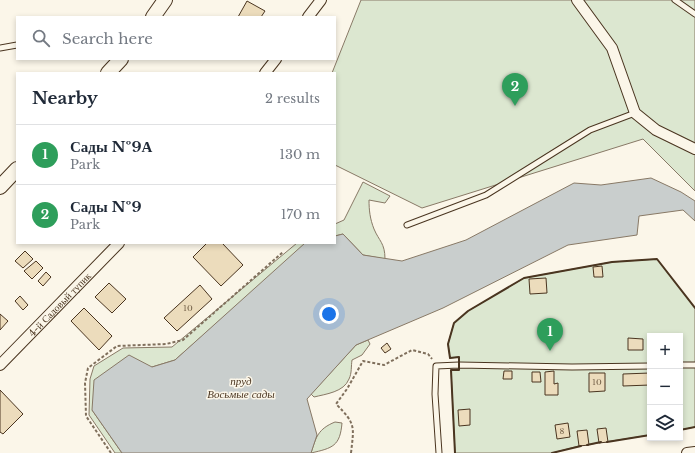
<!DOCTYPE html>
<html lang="en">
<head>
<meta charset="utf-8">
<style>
	:root { --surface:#fff; --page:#f2f2f3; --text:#1f2937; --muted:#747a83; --line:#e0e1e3; --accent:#7c3aed }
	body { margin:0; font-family:"Libre Baskerville",serif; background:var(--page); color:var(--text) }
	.controls { position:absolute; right:12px; bottom:12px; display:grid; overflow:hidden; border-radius:0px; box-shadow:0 2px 6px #0003 }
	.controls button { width:36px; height:36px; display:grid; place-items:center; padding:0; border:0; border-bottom:1px solid var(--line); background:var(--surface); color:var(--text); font:20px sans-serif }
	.you { position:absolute; left:329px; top:314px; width:14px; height:14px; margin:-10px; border:3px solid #fff; border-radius:50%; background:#1a73e8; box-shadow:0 0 0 6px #1a73e833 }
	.badge { display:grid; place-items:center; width:26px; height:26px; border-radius:50%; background:var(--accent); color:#fff; font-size:13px; font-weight:700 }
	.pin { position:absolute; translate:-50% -33px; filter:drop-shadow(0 1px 2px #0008) }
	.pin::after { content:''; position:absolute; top:21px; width:14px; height:12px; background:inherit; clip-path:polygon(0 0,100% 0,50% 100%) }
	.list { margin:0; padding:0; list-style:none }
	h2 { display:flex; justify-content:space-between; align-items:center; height:52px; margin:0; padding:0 16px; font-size:17px }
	h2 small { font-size:13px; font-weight:400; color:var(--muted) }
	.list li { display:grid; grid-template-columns:26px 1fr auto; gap:12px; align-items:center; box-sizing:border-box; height:60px; padding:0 16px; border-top:1px solid var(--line) }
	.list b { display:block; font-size:15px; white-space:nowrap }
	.list p { margin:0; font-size:13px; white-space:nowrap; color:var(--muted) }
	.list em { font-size:13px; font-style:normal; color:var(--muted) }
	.icon { flex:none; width:22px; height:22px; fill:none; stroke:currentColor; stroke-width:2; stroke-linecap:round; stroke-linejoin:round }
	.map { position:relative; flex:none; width:695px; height:453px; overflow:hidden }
	.search { position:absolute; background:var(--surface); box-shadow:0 2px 6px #0003; left:16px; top:16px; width:320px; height:44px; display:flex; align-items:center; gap:10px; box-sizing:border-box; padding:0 14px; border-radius:0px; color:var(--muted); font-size:15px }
	.panel { position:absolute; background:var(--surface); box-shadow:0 2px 6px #0003; left:16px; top:72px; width:320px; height:172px; border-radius:0px }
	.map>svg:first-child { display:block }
	.green { fill:#dce7d0; stroke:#887966 }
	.water { fill:#c9cecd; stroke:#887966 }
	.building { fill:#ecdcbc; stroke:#4a3520 }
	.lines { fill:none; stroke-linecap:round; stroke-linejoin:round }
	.lane-casing { stroke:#4a3520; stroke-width:7 }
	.street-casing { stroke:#4a3520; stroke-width:12 }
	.secondary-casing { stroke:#4a3520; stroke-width:16 }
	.path { stroke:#7f6f5c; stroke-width:2; stroke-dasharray:3 2; stroke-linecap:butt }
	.lane { stroke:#fbf6e9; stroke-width:5 }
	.street { stroke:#fbf6e9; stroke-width:10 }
	.secondary { stroke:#fbf6e9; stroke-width:14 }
	.wall { stroke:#4a3520; stroke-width:2 }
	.labels { text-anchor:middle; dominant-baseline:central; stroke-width:3; stroke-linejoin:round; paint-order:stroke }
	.number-label { font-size:8px; fill:#725f47 }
	.street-label { font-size:10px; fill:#4a3520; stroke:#fbf6e9 }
	.water-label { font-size:11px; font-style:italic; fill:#4a3520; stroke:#fbf6e9 }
</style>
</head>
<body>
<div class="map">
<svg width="695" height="453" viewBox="0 0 695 453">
	<rect width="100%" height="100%" fill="#fbf6e9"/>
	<g class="green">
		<path d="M361 0H695V191L643 139 422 208 335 165V73H332Z"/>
		<path d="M363 182 390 196 385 203 369 200C369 210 370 219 374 229 379 241 385 243 385 259L363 255 343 234 335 236V224L344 220Z"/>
		<path d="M297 243H307L175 360 152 367 92 410 122 453H115L89 415 90 379 94 366 123 348 172 347Z"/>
		<path d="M657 259 695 308V427L680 430V336H650V435L579 446 552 453H455L451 370 459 369V357L450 358 448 344 454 323 468 311 524 278 612 262Z"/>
		<path d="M368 340 370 344 362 355 352 360C351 366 352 373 349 379 344 392 326 394 314 397L311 394 356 345Z"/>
		<path d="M335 422 342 423C340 446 333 448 311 453 316 437 318 429 335 422Z"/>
	</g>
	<path class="water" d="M651 178 681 192 695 201V221L683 210 639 216 637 235 568 245 443 308 356 345 307 399 317 435 311 453H122L92 410 94 380 129 355 152 367 175 360 305 243H335V236L343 234 363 255 402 261 466 240 574 183 601 185Z"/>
	<g class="building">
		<path d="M247 1 265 11 261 17H238Z"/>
		<path d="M207 243H222L243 265 221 286 193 257Z"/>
		<path d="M25 251 33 259 23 268 15 261Z"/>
		<path d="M36 261 43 268 32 279 24 271Z"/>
		<path d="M602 266 603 277H594L593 267Z"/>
		<path d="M46 272 51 277 43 286 38 281Z"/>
		<path d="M546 278 547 293 530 294 529 279Z"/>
		<path d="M109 283 126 299 112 313 95 297Z"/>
		<path d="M200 285 212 299 177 331 164 318Z"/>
		<path d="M20 296 28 305 23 310 15 301Z"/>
		<path d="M84 308 112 336 99 350 71 321Z"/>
		<path d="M0 314 8 321 0 330Z"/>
		<path d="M628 338 643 339V350H628Z"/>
		<path d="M387 343 391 349 385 353 381 348Z"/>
		<path d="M504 371H512V379H503Z"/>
		<path d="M554 371V384L558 383V395H545V372Z"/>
		<path d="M532 372H540L541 382H532Z"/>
		<path d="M589 373H605V391L589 392Z"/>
		<path d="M650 373V385L623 386V374Z"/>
		<path d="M0 390 23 414 3 434 0 432Z"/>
		<path d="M470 409V425L459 426 458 410Z"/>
		<path d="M568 423 570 437 557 439 555 425Z"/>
		<path d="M606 428 608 442 599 443 597 429Z"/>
		<path d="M587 430 589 445 579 446 577 431Z"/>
	</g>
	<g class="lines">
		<g class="lane-casing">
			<g id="lane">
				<path d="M675 0 695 14"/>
				<path d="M0 48 17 45"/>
				<path d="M407 225 486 195 590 130 635 113"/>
				<path d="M680 365H695"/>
				<path d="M439 453 435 394 436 366 459 365 572 367 650 366"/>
			</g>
		</g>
		<g class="street-casing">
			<g id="street">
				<path d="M577 0 612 48 635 113 656 130 695 149"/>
				<path d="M308 17 321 0"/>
				<path d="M265 73 276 59"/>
				<path id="s1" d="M0 365 119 243"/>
				<path d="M687 453 695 452"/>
			</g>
		</g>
		<g class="secondary-casing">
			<g id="secondary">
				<path d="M153 17 165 0"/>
				<path d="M108 73 121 59"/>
				<path d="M0 187 17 169"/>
			</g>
		</g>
		<g class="path">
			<path d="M111 453 86 416 85 383 88 368 117 346 166 344 183 340 283 252"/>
			<path d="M351 453C354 426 356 424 336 404L347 389 363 361 384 365 412 350 428 354 432 359"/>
		</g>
		<use href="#lane" class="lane"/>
		<use href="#street" class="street"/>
		<use href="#secondary" class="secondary"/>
		<g class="wall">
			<path d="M680 430 695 427"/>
			<path d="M607 442 650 435"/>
			<path d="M587 445 601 442"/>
			<path d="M455 453 451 370H459V357L450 358 448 344 454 323 468 311 524 278 612 262 657 259 695 308"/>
			<path d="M552 453 581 446"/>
		</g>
	</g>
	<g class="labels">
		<g class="number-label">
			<text x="188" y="308">10</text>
			<text x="597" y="382">10</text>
			<text x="562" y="431">8</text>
		</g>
		<g class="street-label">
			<text stroke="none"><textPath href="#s1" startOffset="85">4-й Садовый тупик</textPath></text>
		</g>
		<g class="water-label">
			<text x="241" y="381">пруд<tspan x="241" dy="13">Восьмые сады</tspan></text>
		</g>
	</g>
</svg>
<div class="controls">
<button>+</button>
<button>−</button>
<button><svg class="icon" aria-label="layers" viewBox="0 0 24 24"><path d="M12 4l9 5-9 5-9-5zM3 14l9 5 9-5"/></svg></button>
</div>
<div class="you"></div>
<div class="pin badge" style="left:550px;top:351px;background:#2e9e5b">1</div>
<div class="pin badge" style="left:515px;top:106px;background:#2e9e5b">2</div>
<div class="search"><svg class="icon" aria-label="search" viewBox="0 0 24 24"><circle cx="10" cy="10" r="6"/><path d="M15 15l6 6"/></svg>Search here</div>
<section class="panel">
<h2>Nearby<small>2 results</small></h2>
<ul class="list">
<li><span class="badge" style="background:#2e9e5b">1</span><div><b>Сады №9А</b><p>Park</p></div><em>130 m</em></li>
<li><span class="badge" style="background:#2e9e5b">2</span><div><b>Сады №9</b><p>Park</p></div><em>170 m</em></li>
</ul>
</section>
</div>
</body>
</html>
